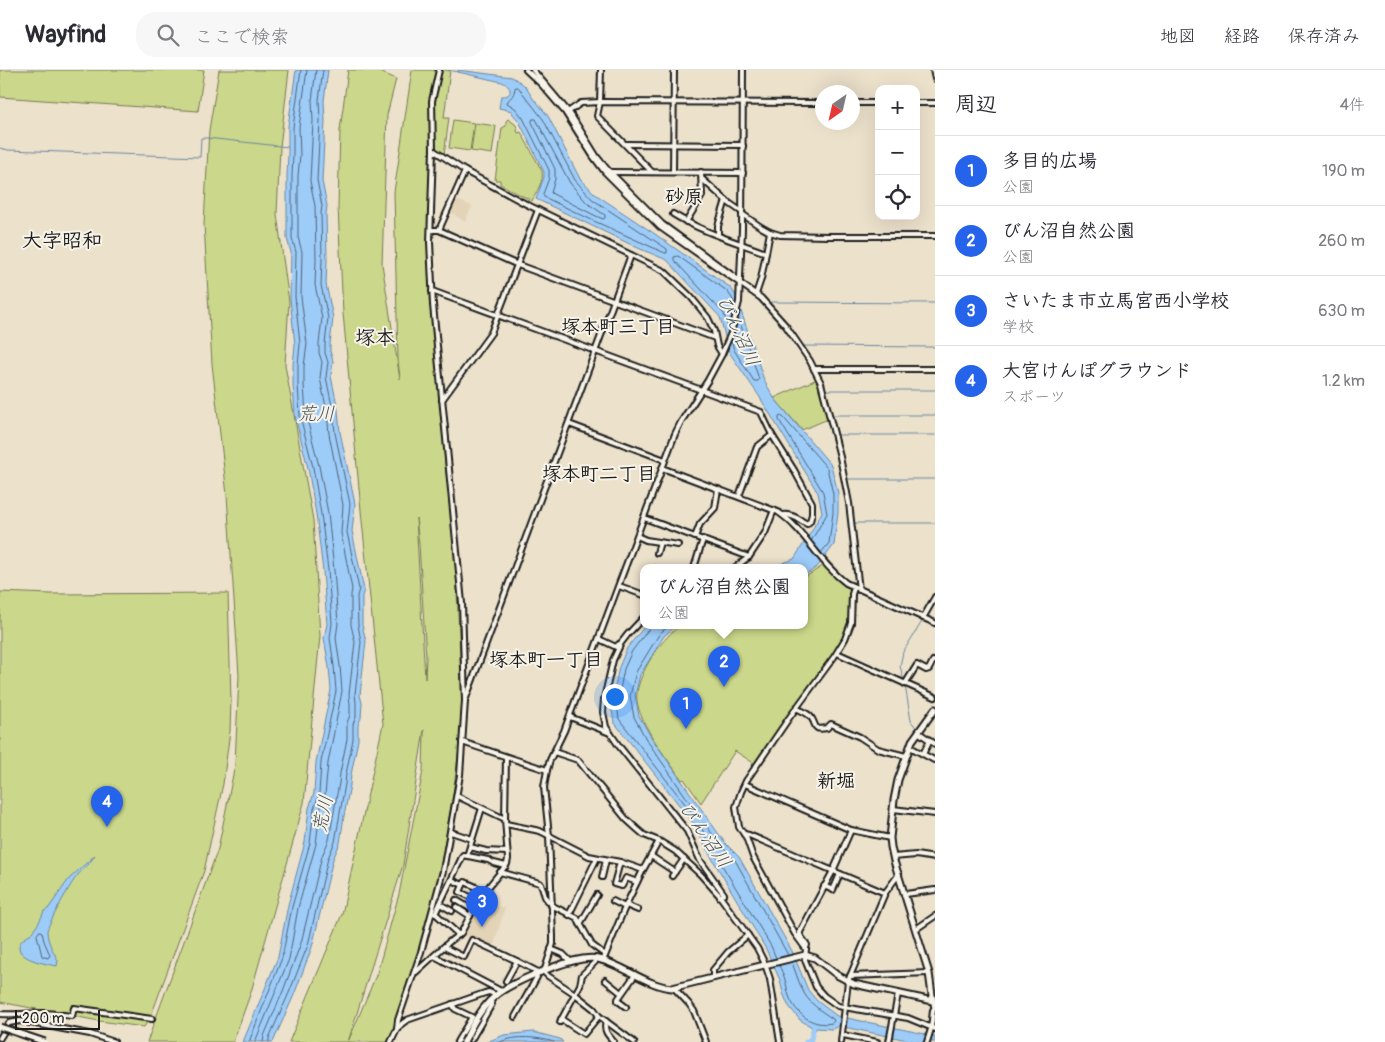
<!DOCTYPE html>
<html lang="ja">
<head>
<meta charset="utf-8">
<style>
	:root { --surface:#fff; --page:#f7f7f7; --text:#2b2b33; --muted:#7c7c81; --line:#e1e1e2; --accent:#2563eb }
	body { margin:0; font-family:Pangolin,"Klee One",sans-serif; background:var(--page); color:var(--text) }
	.controls { position:absolute; right:15px; top:15px; display:grid; overflow:hidden; border-radius:10px; box-shadow:0 5px 20px #0002 }
	.controls button { width:45px; height:45px; display:grid; place-items:center; padding:0; border:0; border-bottom:1px solid var(--line); background:var(--surface); color:var(--text); font:25px sans-serif }
	.compass { position:absolute; left:815px; top:15px; width:45px; height:45px; border-radius:50%; background:var(--surface); box-shadow:0 5px 20px #0002; rotate:214deg }
	.scale { position:absolute; left:15px; bottom:12px; width:85px; box-sizing:border-box; padding-left:5px; border:2px solid #1c1c1c; border-top:0; font-size:14px; line-height:18px; white-space:nowrap; color:#1c1c1c; -webkit-text-stroke:4px #f7f3e8; paint-order:stroke }
	.you { position:absolute; left:614px; top:626px; width:18px; height:18px; margin:-12px; border:4px solid #fff; border-radius:50%; background:#1a73e8; box-shadow:0 0 0 8px #1a73e833 }
	.badge { display:grid; place-items:center; width:32px; height:32px; border-radius:50%; background:var(--accent); color:#fff; font-size:16px; font-weight:700 }
	.pin { position:absolute; translate:-50% -41px; filter:drop-shadow(0 1px 2px #0008) }
	.pin::after { content:''; position:absolute; top:26px; width:18px; height:15px; background:inherit; clip-path:polygon(0 0,100% 0,50% 100%) }
	.popup { position:absolute; left:640px; top:494px; width:168px; height:65px; box-sizing:border-box; display:grid; place-content:center; border-radius:10px; background:var(--surface); filter:drop-shadow(0 1px 4px #0005); font-size:16px; white-space:nowrap; color:var(--muted) }
	.popup b { font-size:19px; color:var(--text) }
	.popup::after { content:''; position:absolute; left:50%; top:100%; margin-left:-10px; border:10px solid transparent; border-top-color:var(--surface) }
	.list { margin:0; padding:0; list-style:none }
	h2 { display:flex; justify-content:space-between; align-items:center; height:65px; margin:0; padding:0 20px; font-size:21px }
	h2 small { font-size:16px; font-weight:400; color:var(--muted) }
	.list li { display:grid; grid-template-columns:32px 1fr auto; gap:15px; align-items:center; box-sizing:border-box; height:70px; padding:0 20px; border-top:1px solid var(--line) }
	.list b { display:block; font-size:19px; white-space:nowrap }
	.list p { margin:0; font-size:16px; white-space:nowrap; color:var(--muted) }
	.list em { font-size:16px; font-style:normal; color:var(--muted) }
	.icon { flex:none; width:28px; height:28px; fill:none; stroke:currentColor; stroke-width:2; stroke-linecap:round; stroke-linejoin:round }
	.map { position:relative; flex:none; width:935px; height:972px; overflow:hidden }
	header { display:flex; align-items:center; gap:30px; box-sizing:border-box; height:70px; padding:0 25px; background:var(--surface); border-bottom:1px solid var(--line) }
	header strong { font-size:24px }
	nav { display:flex; gap:28px; margin-inline-start:auto; font-size:18px }
	.search { width:350px; height:45px; background:var(--page); display:flex; align-items:center; gap:12px; box-sizing:border-box; padding:0 18px; border-radius:20px; color:var(--muted); font-size:19px }
	main { display:flex }
	aside { flex:1; background:var(--surface) }
	.map>svg:first-child { display:block }
	.built { fill:#e4d4b7 }
	.green { fill:#cbd78a; stroke:#747a53; fill-rule:evenodd }
	.water { fill:#9dccf9; stroke:#6986a1 }
	.lines { fill:none; stroke-linecap:round; stroke-linejoin:round }
	.shore { stroke:#506274; stroke-width:1 }
	.stream { stroke:#6986a1; stroke-width:1 }
	.river { stroke:#9dccf9; stroke-width:5 }
	.minor-casing { stroke:#1c1c1c; stroke-width:8 }
	.major-casing { stroke:#1c1c1c; stroke-width:9 }
	.minor { stroke:#f7f3e8; stroke-width:4 }
	.major { stroke:#f7f3e8; stroke-width:5 }
	.major-bridge-casing { stroke:#1c1c1c; stroke-width:9; stroke-linecap:butt }
	.major-bridge { stroke:#f7f3e8; stroke-width:5 }
	.labels { text-anchor:middle; dominant-baseline:central; stroke-width:4; stroke-linejoin:round; paint-order:stroke }
	.neighbourhood-label { font-size:19px; font-weight:bold; fill:#1c1c1c; stroke:#f7f3e8 }
	.water-label { font-size:19px; font-style:italic; fill:#43515e; stroke:#f7f3e8 }
	.quarter-label { font-size:20px; font-weight:bold; fill:#1c1c1c; stroke:#f7f3e8 }
</style>
</head>
<body>
<header>
<strong>Wayfind</strong>
<div class="search"><svg class="icon" aria-label="search" viewBox="0 0 24 24"><circle cx="10" cy="10" r="6"/><path d="M15 15l6 6"/></svg>ここで検索</div>
<nav><a>地図</a><a>経路</a><a>保存済み</a></nav>
</header>
<main>
<div class="map">
<svg width="935" height="972" viewBox="0 0 935 972">
	<rect width="100%" height="100%" fill="#ece1cb"/>
	<filter id="ink" filterUnits="userSpaceOnUse"><feTurbulence type="fractalNoise" baseFrequency=".02" numOctaves="2"/><feDisplacementMap in="SourceGraphic" scale="10" xChannelSelector="R" yChannelSelector="G"/><feConvolveMatrix kernelMatrix="1 2 1 2 8 2 1 2 1" color-interpolation-filters="sRGB"/></filter>
	<g filter="url(#ink)">
		<g class="built">
			<path d="M454 129 472 136 465 152 448 140Z"/>
			<path d="M480 832 505 838 493 878 462 864 473 841Z"/>
		</g>
		<g class="green">
			<path d="M0 0H204L198 41 0 27Z"/>
			<path d="M219 0H289L280 77 277 144 289 232 285 295 313 450 320 566 304 733 251 922 233 972H147L218 779 235 695 239 605 227 425 212 294 204 154 209 60Z"/>
			<path d="M348 0H376L396 9 387 45 382 194 400 309 398 290 394 122 412 0H450L444 48H449L444 85 433 81 429 181 430 232 436 281 446 403 455 477 462 631 460 672 452 731 441 794 430 843 407 920 388 972H348L377 903 399 824 423 701 424 660 403 795 348 972H289L342 844 383 654 362 451 343 243 338 137 340 60ZM416 448 419 474 426 588 425 609Z"/>
			<path d="M508 49 515 54 518 59 517 61 518 63 521 62 542 101C544 111 537 121 532 131L500 114V110H495L502 58 506 56V51Z"/>
			<path d="M453 50 474 53 470 81 449 78Z"/>
			<path d="M475 53 496 56 492 84 471 81Z"/>
			<path d="M817 309 828 349 802 360 774 328Z"/>
			<path d="M824 495 840 511 851 519 850 547 848 559 842 570 793 638 755 694 735 681 701 733 684 709 682 710C668 689 633 648 637 622 639 611 644 600 650 590 658 577 668 564 680 556H804V508Z"/>
			<path d="M0 522 51 524 228 523 231 630 230 661 223 714 204 801 151 946 144 957 99 951 0 932Z"/>
		</g>
		<g class="water">
			<path d="M296 0H328L324 31 325 51 322 111 327 136 326 143 327 190 326 214 333 248 330 274V281L333 291 331 306 338 340 340 362 355 434 352 461 364 520 362 526V555L366 571 360 625 362 633 361 648 358 655V670L351 705 350 715 344 746 340 773 333 789 312 877 294 925 273 972H243L278 887 288 835 305 772 309 738 314 723 316 692 331 620 329 597 324 568 327 554 323 501 316 444 308 398 295 346 293 315V295L295 275 290 228 291 182 287 169V105L288 85V56Z"/>
			<path d="M458 0 512 7 520 12 525 16 534 30 536 31 548 46 579 107 595 124 655 164 731 218 736 226 764 310 774 328 831 395 838 423V443L834 475 817 497 804 506V498H770L794 489 811 462 822 442 818 423 759 326 729 282 720 247 667 190 638 178 536 129 544 107V102L519 51 512 43V41L499 38 501 26C513 27 513 17 502 12L458 2Z"/>
			<path d="M645 556H676L664 566 640 605 635 625 639 646 651 667 725 773 739 787 792 881 808 920 817 931 837 946 935 966V972H917L839 956 832 959 816 958 813 964H812L813 960 812 957 800 950 788 935 783 923 780 910 766 879 707 780 694 754 614 652 611 635 619 597 627 578Z"/>
			<path d="M95 785C90 794 83 798 77 806 72 811 47 856 47 861 47 872 54 882 58 891L57 896C47 894 13 889 20 873 22 869 26 868 29 865 36 859 41 849 44 841L48 839 69 809Z"/>
			<path d="M533 962 560 969 563 972H487L504 965Z"/>
		</g>
		<g class="lines">
			<g class="shore">
				<path d="M518 17 543 49 575 110 592 129 667 179V183H665L594 151 544 127 543 124 549 108V100L523 48 515 38 507 33C509 27 514 28 515 18Z"/>
				<path d="M533 49H536L538 53 570 113 587 133 605 145V148L603 149 596 146 551 123 555 109V99L532 52Z"/>
				<path d="M729 260 724 244 674 190V187L678 186 727 221 732 228 735 237"/>
				<path d="M731 270 734 280 754 311H758L759 309 738 247"/>
				<path d="M811 471 827 444 823 422 779 350V347L781 346 783 347 827 398 833 424V443L829 473 821 483"/>
				<path d="M649 556 648 560 632 581 624 599 617 635 619 649 689 739 691 740 693 739V737L646 669 634 647 630 626 636 602 660 563 669 556"/>
				<path d="M40 861 42 862 44 871 50 885 48 888 42 886 37 865Z"/>
				<path d="M776 888 771 876 711 777 701 757 702 754H705L721 776 735 790 788 885"/>
				<path d="M779 895C781 900 784 905 785 910 787 915 787 921 789 926 796 944 812 957 832 953L834 951 833 949C821 941 808 933 802 919 798 910 795 901 792 892"/>
				<path d="M249 972 282 888 292 837 310 773 314 739 319 724 321 692 336 621 334 596 330 568 332 553 328 500 321 444 313 397 300 346 298 315V295L300 274 295 227 296 182 292 168V105L293 85V57L301 0"/>
				<path d="M255 972 289 889 298 838 316 774 320 740 325 725 328 693 342 621 340 596 336 568 338 553 334 500 328 443 319 396 306 345 304 315V296L307 274 301 227 302 182 298 167V106L300 85 299 57 307 0"/>
				<path d="M263 972 264 966 283 921 301 873 322 786 329 770 339 713 340 703 347 669V653L350 645V634L349 624 355 572 351 555V525L352 519 341 463 343 435 329 364 327 342 320 308 322 292 319 283V274L322 248 315 215 316 190 315 136 310 111 313 51 312 30 316 0"/>
				<path d="M269 972V968L289 923 308 875 328 788 335 772 345 714 346 704 353 669V654L356 647V633L355 624 361 572 358 555 357 526 359 519 347 462 350 434 335 363 333 341 326 307 328 292 325 283V274L328 248 321 215 322 190 321 143 322 136 317 110 320 51 319 30 323 0"/>
				<path d="M500 972C515 965 538 967 554 972"/>
			</g>
			<g class="stream">
				<path d="M447 0 459 2"/>
				<path d="M0 78 8 80 200 87 201 68H207L288 77"/>
				<path d="M770 232 935 233"/>
				<path d="M804 276 935 277"/>
				<path d="M825 320H935"/>
				<path d="M833 345H935"/>
				<path d="M838 365H935"/>
				<path d="M848 409H935"/>
				<path d="M855 453H935"/>
				<path d="M926 547 935 531"/>
				<path d="M904 611 900 596 903 582 923 550"/>
				<path d="M905 615 911 651 917 659"/>
				<path d="M811 969 812 972"/>
			</g>
			<path class="river" d="M806 972 811 969 813 959"/>
			<g class="minor-casing">
				<g id="minor">
					<path d="M526 0 541 14 565 42 593 86 605 102 660 157 761 228 786 256 810 291 821 313 840 387 849 433 859 520"/>
					<path d="M533 0 571 45 597 87 607 99 662 154 736 208"/>
					<path d="M601 0 600 32 597 46 652 102"/>
					<path d="M933 0 935 9"/>
					<path d="M852 33H879"/>
					<path d="M916 33H935"/>
					<path d="M568 42 581 33 600 32 822 33"/>
					<path d="M626 74 741 75 743 76"/>
					<path d="M433 80 465 101 526 134 664 201 691 227 708 248 714 261 717 276 722 284"/>
					<path d="M610 102 743 103"/>
					<path d="M673 102 674 0"/>
					<path d="M702 109 729 133 742 142"/>
					<path d="M673 144C702 162 734 171 766 183"/>
					<path d="M742 144 761 157 770 162 780 165 828 166H935"/>
					<path d="M686 152 702 126 701 102"/>
					<path d="M431 160H439L518 195 715 268"/>
					<path d="M439 160 465 101"/>
					<path d="M718 165V156L726 130"/>
					<path d="M432 221 761 342 772 365 794 400 812 433V444L810 451 807 454C800 450 791 443 783 445"/>
					<path d="M756 224 761 209 770 162"/>
					<path d="M814 299H935"/>
					<path d="M442 330 491 263 538 140"/>
					<path d="M569 354 665 390"/>
					<path d="M662 398 778 442C805 460 819 493 846 513L935 553"/>
					<path d="M739 426 757 377 772 365"/>
					<path d="M644 448 749 487"/>
					<path d="M637 466 646 470 678 475"/>
					<path d="M695 467 700 454 715 438 718 419"/>
					<path d="M657 483 660 472"/>
					<path d="M694 498 703 469"/>
					<path d="M734 498 749 487 765 463 774 440"/>
					<path d="M619 516 644 525"/>
					<path d="M854 518 852 524 851 553 845 569 834 587 789 648 746 711 741 722 736 737 739 757 746 767 753 787 795 864 806 879 805 890 816 917 824 926 838 936 908 948 935 959"/>
					<path d="M644 547 628 564 621 573 613 590 604 629 603 642 606 657 619 676 687 761 700 790 724 824 720 827"/>
					<path d="M923 548 935 527"/>
					<path d="M599 569 616 577 619 574"/>
					<path d="M837 583 935 627"/>
					<path d="M905 614 917 595 926 600 929 599 933 591"/>
					<path d="M466 628 631 185"/>
					<path d="M796 638C800 640 807 643 810 646 818 655 811 661 827 658L831 654 860 667 878 679 906 686"/>
					<path d="M570 647 610 663"/>
					<path d="M918 662 935 674"/>
					<path d="M462 672 547 700"/>
					<path d="M910 677 934 690"/>
					<path d="M554 682 578 690 626 749 637 759 644 765 659 771 675 781 700 804 719 825 757 878 765 894 770 909 780 972"/>
					<path d="M923 684 930 670"/>
					<path d="M745 714 851 760 890 768"/>
					<path d="M457 726 505 749"/>
					<path d="M893 739 935 744"/>
					<path d="M506 754 540 761 589 786 620 792 643 800"/>
					<path d="M451 762 472 769"/>
					<path d="M744 764 749 765 885 823"/>
					<path d="M470 777 486 781 507 782"/>
					<path d="M467 786 482 738"/>
					<path d="M651 786 675 802"/>
					<path d="M893 787 916 785 935 788"/>
					<path d="M620 792 614 814 622 816 626 808 637 812"/>
					<path d="M500 802 540 813C546 820 541 827 551 833"/>
					<path d="M672 806 684 789"/>
					<path d="M602 807 606 790"/>
					<path d="M452 810 463 815 460 822 479 831"/>
					<path d="M463 815 465 812 485 821"/>
					<path d="M824 816 833 820 840 804"/>
					<path d="M906 824 935 820"/>
					<path d="M456 830 473 840"/>
					<path d="M613 831 625 837"/>
					<path d="M440 834 452 841"/>
					<path d="M551 835 577 848 592 875 604 884"/>
					<path d="M626 835 638 840"/>
					<path d="M456 837 470 846"/>
					<path d="M435 843 459 865"/>
					<path d="M435 844 463 785 488 790 494 793 506 796"/>
					<path d="M569 845 597 788"/>
					<path d="M580 854 597 825"/>
					<path d="M916 859 935 846"/>
					<path d="M444 877 464 887 472 870 517 891 540 903"/>
					<path d="M806 878 807 875 800 865V862L833 801 851 760"/>
					<path d="M551 879 563 884 571 892"/>
					<path d="M434 886 501 921"/>
					<path d="M603 891 625 837 643 800 659 771"/>
					<path d="M416 902 449 872 461 863 473 840 485 821 507 794 508 789 505 749 506 687"/>
					<path d="M850 906 929 903"/>
					<path d="M713 908V900L728 882 748 865"/>
					<path d="M605 910 621 923"/>
					<path d="M506 911 517 891"/>
					<path d="M674 918 689 934 694 941 706 972"/>
					<path d="M452 934 455 939 472 947 458 970"/>
					<path d="M626 937 618 931V929L635 905"/>
					<path d="M0 944C15 945 29 943 44 943 53 943 62 945 72 946L74 938 152 949"/>
					<path d="M515 947 537 907 535 905"/>
					<path d="M561 949 584 964 599 946"/>
					<path d="M606 951C603 961 608 965 614 972"/>
					<path d="M560 952 580 915 582 905 595 892 596 889"/>
					<path d="M397 959 398 950 421 882 443 801 460 705 465 631 462 533 433 235 430 172 433 80 432 31 439 0"/>
					<path d="M843 965 877 972"/>
					<path d="M0 968 9 953 20 951 90 964 114 972"/>
					<path d="M391 972C395 963 398 955 407 950L485 923 489 922 496 925"/>
					<path d="M457 972 460 969 471 970 492 934 490 930"/>
					<path d="M634 972 599 946 594 939 575 924 548 906 544 902 553 874V866L549 766 544 717 547 700 550 690 564 661 675 364 681 352 708 310 722 284 731 263 739 232 742 159 743 0"/>
					<path d="M841 972 848 911 885 823 899 804"/>
					<path d="M889 972 898 924"/>
					<path d="M927 972 931 959 933 940 935 938"/>
				</g>
			</g>
			<g class="major-casing">
				<g id="major">
					<path d="M935 639 912 671 898 710 894 730 890 768 891 777 894 791 929 903 932 925 935 938"/>
					<path d="M467 966C474 951 482 937 495 926 511 912 577 884 598 889 624 895 645 915 672 918L805 885 815 888 837 905 854 914 933 931"/>
				</g>
			</g>
			<use href="#minor" class="minor"/>
			<use href="#major" class="major"/>
			<g class="major-bridge-casing">
				<g id="major-bridge">
					<path d="M0 957 45 972"/>
					<path d="M464 972 467 966"/>
				</g>
			</g>
			<use href="#major-bridge" class="major-bridge"/>
		</g>
	</g>
	<g class="labels">
		<g class="neighbourhood-label">
			<text x="684" y="127">砂原</text>
			<text x="618" y="257">塚本町三丁目</text>
			<text x="599" y="404">塚本町二丁目</text>
			<text x="546" y="590">塚本町一丁目</text>
			<text x="836" y="711">新堀</text>
		</g>
		<g class="water-label">
			<text transform="translate(738 261) rotate(65)">びん沼川</text>
			<text x="316" y="344">荒川</text>
			<text transform="translate(323 744) rotate(-78)">荒川</text>
			<text transform="translate(705 765) rotate(55)">びん沼川</text>
		</g>
		<g class="quarter-label">
			<text x="62" y="170">大字昭和</text>
			<text x="375" y="267">塚本</text>
		</g>
	</g>
</svg>
<div class="controls">
<button>+</button>
<button>−</button>
<button><svg class="icon" aria-label="locate" viewBox="0 0 24 24"><circle cx="12" cy="12" r="6"/><path d="M12 2v4M12 18v4M2 12h4M18 12h4"/></svg></button>
</div>
<svg class="compass" viewBox="-18 -18 36 36"><path d="M0-13l5 13h-10z" fill="#e53935"/><path d="M0 13l5-13h-10z" fill="#7c7c81"/></svg>
<div class="scale">200 m</div>
<div class="you"></div>
<div class="pin badge" style="left:686px;top:659px">1</div>
<div class="pin badge" style="left:724px;top:617px">2</div>
<div class="popup"><b>びん沼自然公園</b>公園</div>
<div class="pin badge" style="left:482px;top:857px">3</div>
<div class="pin badge" style="left:107px;top:757px">4</div>
</div>
<aside>
<h2>周辺<small>4件</small></h2>
<ul class="list">
<li><span class="badge">1</span><div><b>多目的広場</b><p>公園</p></div><em>190 m</em></li>
<li><span class="badge">2</span><div><b>びん沼自然公園</b><p>公園</p></div><em>260 m</em></li>
<li><span class="badge">3</span><div><b>さいたま市立馬宮西小学校</b><p>学校</p></div><em>630 m</em></li>
<li><span class="badge">4</span><div><b>大宮けんぽグラウンド</b><p>スポーツ</p></div><em>1.2 km</em></li>
</ul>
</aside>
</main>
</body>
</html>
